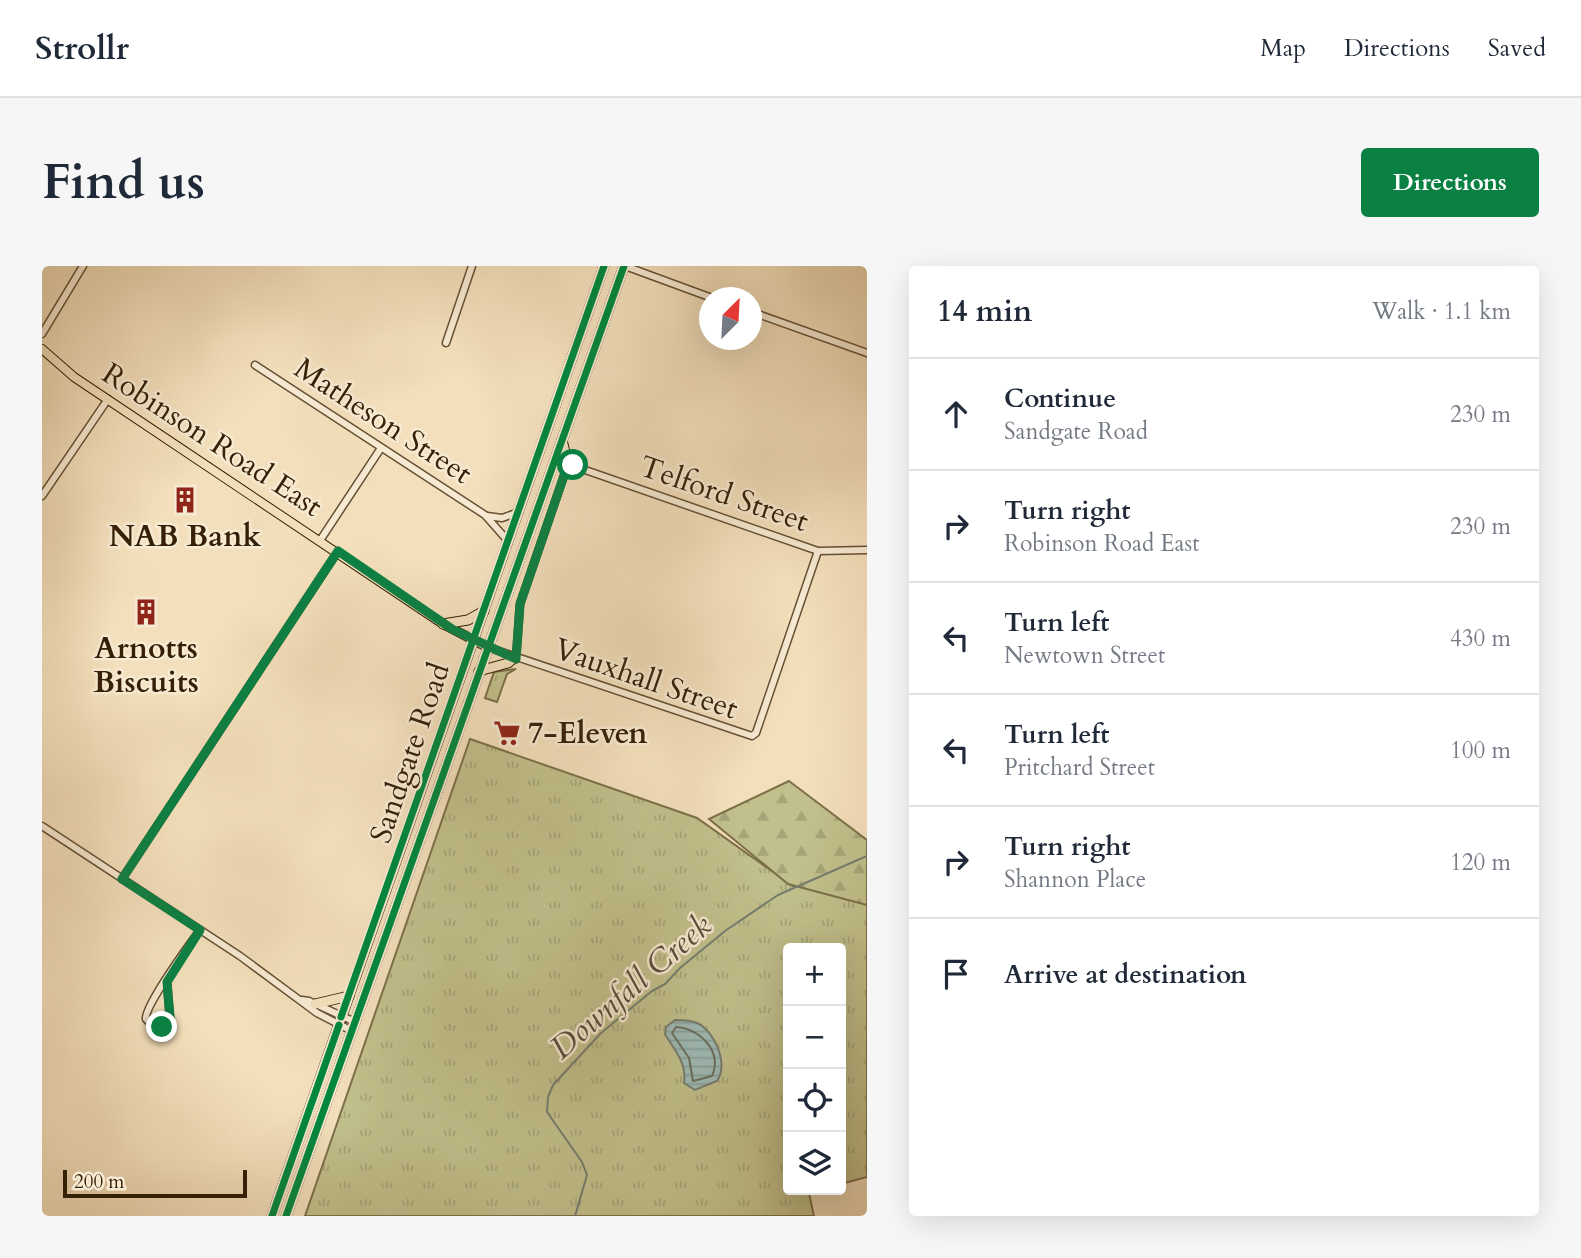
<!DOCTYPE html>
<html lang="en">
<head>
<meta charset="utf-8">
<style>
	:root { --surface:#fff; --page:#f6f6f7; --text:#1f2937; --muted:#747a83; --line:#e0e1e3; --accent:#0b8043 }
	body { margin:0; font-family:Cardo,serif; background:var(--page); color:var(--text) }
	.controls { position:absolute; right:21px; bottom:21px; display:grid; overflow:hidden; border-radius:7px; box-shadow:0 7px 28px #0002 }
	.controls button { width:63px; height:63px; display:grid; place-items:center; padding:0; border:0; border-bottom:2px solid var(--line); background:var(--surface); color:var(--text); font:35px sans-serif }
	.compass { position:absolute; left:657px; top:21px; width:63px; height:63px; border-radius:50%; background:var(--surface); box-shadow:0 7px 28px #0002; rotate:24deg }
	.scale { position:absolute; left:21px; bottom:18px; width:184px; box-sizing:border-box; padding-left:7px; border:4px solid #362006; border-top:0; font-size:19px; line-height:24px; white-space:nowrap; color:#362006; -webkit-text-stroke:5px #f7ead3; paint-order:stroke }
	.stop { position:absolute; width:21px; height:21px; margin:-16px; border:5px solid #0b8043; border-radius:50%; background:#fff }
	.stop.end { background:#0b8043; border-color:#fff; box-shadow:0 2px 7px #0008 }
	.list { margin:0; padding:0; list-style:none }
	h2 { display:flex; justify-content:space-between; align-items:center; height:91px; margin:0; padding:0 28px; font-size:30px }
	h2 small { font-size:23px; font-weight:400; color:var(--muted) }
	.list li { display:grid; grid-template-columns:46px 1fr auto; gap:21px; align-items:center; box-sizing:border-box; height:112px; padding:0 28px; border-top:2px solid var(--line) }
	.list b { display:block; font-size:26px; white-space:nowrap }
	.list p { margin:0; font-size:23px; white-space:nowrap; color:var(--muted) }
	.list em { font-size:23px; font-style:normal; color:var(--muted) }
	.icon { flex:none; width:38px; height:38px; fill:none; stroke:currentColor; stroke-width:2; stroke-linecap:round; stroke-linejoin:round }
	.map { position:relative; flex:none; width:825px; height:950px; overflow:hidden; border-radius:7px }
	header { display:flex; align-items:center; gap:42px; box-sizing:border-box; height:98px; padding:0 35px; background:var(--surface); border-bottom:2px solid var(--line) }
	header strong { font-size:33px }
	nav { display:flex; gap:38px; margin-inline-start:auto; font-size:24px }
	.intro { display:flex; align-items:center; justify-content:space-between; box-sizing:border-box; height:168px; padding:0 42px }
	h1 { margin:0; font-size:49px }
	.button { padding:18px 32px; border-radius:7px; background:var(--accent); color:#fff; font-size:24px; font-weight:700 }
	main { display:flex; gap:42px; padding:0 42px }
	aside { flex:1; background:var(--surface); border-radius:7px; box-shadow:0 7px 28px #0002 }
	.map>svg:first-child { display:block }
	.grass { fill:url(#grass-tufts); stroke:#7c7049; stroke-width:2 }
	.forest { fill:url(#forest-firs); stroke:#7c7049; stroke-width:2 }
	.water { fill:url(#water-rules); stroke:#747d70; stroke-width:2 }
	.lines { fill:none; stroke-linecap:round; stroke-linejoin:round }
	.shore { stroke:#6a6e5e; stroke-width:2 }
	.stream { stroke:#747d70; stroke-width:2 }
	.minor-casing { stroke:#655033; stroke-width:9 }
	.major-casing { stroke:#362006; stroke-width:10 }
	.highway-casing { stroke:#362006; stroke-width:11 }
	.minor { stroke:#f7ead3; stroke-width:6 }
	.major { stroke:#f3dfbb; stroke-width:8 }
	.highway { stroke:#f3dfbb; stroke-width:9 }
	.cycleway-casing { stroke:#f7ead3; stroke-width:11 }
	.cycleway { stroke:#00873e; stroke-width:7 }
	.route { stroke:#0b8043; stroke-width:9 }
	.labels { text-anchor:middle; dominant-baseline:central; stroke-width:5; stroke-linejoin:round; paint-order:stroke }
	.street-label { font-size:30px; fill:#362006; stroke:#f7ead3 }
	.poi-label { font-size:30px; font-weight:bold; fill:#362006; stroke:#f7ead3 }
	.water-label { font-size:32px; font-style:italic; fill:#554e3b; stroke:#f7ead3 }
</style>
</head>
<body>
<header>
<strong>Strollr</strong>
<nav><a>Map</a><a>Directions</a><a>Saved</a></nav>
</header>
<div class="intro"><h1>Find us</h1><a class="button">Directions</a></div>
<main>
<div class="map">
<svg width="825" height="950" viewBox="0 0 825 950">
	<defs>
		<pattern id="grass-tufts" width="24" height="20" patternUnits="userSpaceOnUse" patternTransform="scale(1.75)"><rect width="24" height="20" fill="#c1c08c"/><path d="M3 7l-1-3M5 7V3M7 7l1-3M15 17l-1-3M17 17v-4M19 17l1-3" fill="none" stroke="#a6a577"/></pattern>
		<pattern id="forest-firs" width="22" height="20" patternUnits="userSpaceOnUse" patternTransform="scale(1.75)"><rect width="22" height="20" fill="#c1c08c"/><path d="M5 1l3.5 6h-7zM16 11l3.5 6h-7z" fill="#a6a577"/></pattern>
		<pattern id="water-rules" width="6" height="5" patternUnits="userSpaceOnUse" patternTransform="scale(1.75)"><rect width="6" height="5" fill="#9dbbb7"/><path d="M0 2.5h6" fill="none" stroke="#88a09c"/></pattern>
	</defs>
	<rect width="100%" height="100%" fill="#f3dfbb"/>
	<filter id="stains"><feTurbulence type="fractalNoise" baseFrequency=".00286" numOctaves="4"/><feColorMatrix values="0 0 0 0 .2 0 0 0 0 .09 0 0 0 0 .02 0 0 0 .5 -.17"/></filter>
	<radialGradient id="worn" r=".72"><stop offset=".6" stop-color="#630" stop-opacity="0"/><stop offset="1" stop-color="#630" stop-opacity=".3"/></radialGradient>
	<g class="grass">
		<path d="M474 403 465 408 455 436 443 432 452 406Z"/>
		<path d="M428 473 655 552 751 620H825V911L799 918V682H746V924H778L767 927 772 950H263Z"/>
	</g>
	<path class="forest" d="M747 515 825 574V639L746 618 667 553Z"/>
	<path class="water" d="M633 754C640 754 648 754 655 757 673 765 687 799 675 815L653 824 642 817C645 797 633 785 623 768L624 761Z"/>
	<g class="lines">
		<path class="shore" d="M634 761C657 762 681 785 670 810L651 815 647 792 630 767Z"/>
		<path class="stream" d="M533 950 545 909 540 896 505 846 506 831 511 819 559 767 610 725 623 718 638 702 683 665 736 629 825 590"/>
		<g class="minor-casing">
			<g id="minor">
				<path d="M583 0 670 32"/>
				<path d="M710 46 825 87"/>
				<path d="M0 68 41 0"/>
				<path d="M404 77 430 0"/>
				<path d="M213 99 443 249 466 275"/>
				<path d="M0 230 66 133"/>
				<path d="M445 250 460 252 477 246"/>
				<path d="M279 273 339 182"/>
				<path d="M445 381 710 470 714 467 776 285"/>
				<path d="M474 393 478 338 526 198 776 285 825 284"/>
				<path d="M0 560 198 690 275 747 310 765"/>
				<path d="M80 613 296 285"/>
				<path d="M125 716 128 752 120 761H112L104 753C102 741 147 679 158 664"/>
				<path d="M260 734 267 735 313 756"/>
			</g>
		</g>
		<g class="major-casing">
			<path id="major" d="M0 83 32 111 401 358 445 381"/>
		</g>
		<g class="highway-casing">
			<g id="highway">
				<path d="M520 174 526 198"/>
				<path d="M401 358 426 354 442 345"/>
				<path d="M437 405 466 397 472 392"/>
				<path d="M273 738 307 730"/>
				<path d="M230 950 562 0"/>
				<path d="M244 950 582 0"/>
			</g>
		</g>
		<use href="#minor" class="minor"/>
		<use href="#major" class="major"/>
		<use href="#highway" class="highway"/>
		<g class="cycleway-casing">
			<g id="cycleway">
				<path d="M299 751 562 0"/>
				<path d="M230 950 297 759"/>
				<path d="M244 950 582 0"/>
			</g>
		</g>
		<use href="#cycleway" class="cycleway"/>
	</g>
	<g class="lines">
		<path class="route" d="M120 761 128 752 125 716 158 664 80 613 296 285 410 363 474 393 478 338 526 198 531 199"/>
	</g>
	<defs>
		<g id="building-bare" transform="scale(2.1)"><path d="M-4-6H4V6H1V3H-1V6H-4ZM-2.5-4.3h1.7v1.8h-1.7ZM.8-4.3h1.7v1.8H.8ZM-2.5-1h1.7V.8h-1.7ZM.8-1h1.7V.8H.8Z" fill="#8f2418" stroke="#f7ead3" stroke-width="2.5" paint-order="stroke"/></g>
		<g id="supermarket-bare" transform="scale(2.1)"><path d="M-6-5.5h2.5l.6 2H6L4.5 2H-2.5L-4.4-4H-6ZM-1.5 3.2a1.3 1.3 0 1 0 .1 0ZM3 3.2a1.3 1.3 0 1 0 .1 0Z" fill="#8f2418" stroke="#f7ead3" stroke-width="2.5" paint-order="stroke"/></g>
	</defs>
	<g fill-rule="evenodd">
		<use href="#building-bare" x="143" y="234"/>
		<use href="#building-bare" x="104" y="346"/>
		<use href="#supermarket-bare" x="465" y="467"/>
	</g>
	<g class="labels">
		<g class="street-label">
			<text transform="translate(341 155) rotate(33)">Matheson Street</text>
			<text transform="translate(170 174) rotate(33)">Robinson Road East</text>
			<text transform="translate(682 228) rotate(19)">Telford Street</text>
			<text transform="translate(604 413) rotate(19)">Vauxhall Street</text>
			<text transform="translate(368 487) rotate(-71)">Sandgate Road</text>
		</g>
		<g class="poi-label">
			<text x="143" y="270">NAB Bank</text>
			<text x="104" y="382">Arnotts<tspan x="104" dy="34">Biscuits</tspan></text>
			<text x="486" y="467" text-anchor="start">7-Eleven</text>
		</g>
		<g class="water-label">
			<text transform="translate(589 721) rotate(-41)">Downfall Creek</text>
		</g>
	</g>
	<rect width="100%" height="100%" filter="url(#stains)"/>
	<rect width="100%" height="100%" fill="url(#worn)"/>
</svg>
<div class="controls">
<button>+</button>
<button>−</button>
<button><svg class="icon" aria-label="locate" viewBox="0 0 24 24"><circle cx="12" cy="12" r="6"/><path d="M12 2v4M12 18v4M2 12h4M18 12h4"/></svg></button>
<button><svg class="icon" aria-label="layers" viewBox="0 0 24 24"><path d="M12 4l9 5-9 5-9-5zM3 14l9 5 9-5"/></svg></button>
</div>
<svg class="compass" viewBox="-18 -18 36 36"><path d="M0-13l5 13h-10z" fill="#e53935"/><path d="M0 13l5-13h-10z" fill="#747a83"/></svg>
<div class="scale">200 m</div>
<div class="stop" style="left:531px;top:199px"></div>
<div class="stop end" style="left:120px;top:761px"></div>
</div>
<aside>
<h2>14 min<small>Walk · 1.1 km</small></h2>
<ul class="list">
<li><svg class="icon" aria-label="ahead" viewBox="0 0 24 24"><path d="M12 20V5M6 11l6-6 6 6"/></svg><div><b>Continue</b><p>Sandgate Road</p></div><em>230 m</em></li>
<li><svg class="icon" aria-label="right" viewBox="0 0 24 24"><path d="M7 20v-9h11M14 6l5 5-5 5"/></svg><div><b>Turn right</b><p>Robinson Road East</p></div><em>230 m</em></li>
<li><svg class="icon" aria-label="left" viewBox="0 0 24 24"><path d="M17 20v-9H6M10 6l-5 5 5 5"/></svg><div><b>Turn left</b><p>Newtown Street</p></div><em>430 m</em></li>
<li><svg class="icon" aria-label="left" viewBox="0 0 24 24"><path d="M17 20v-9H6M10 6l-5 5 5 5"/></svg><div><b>Turn left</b><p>Pritchard Street</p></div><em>100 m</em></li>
<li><svg class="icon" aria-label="right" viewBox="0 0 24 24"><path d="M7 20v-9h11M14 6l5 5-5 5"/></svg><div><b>Turn right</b><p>Shannon Place</p></div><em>120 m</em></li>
<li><svg class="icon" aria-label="arrive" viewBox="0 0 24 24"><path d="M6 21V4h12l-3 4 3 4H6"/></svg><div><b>Arrive at destination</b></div></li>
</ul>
</aside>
</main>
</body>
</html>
